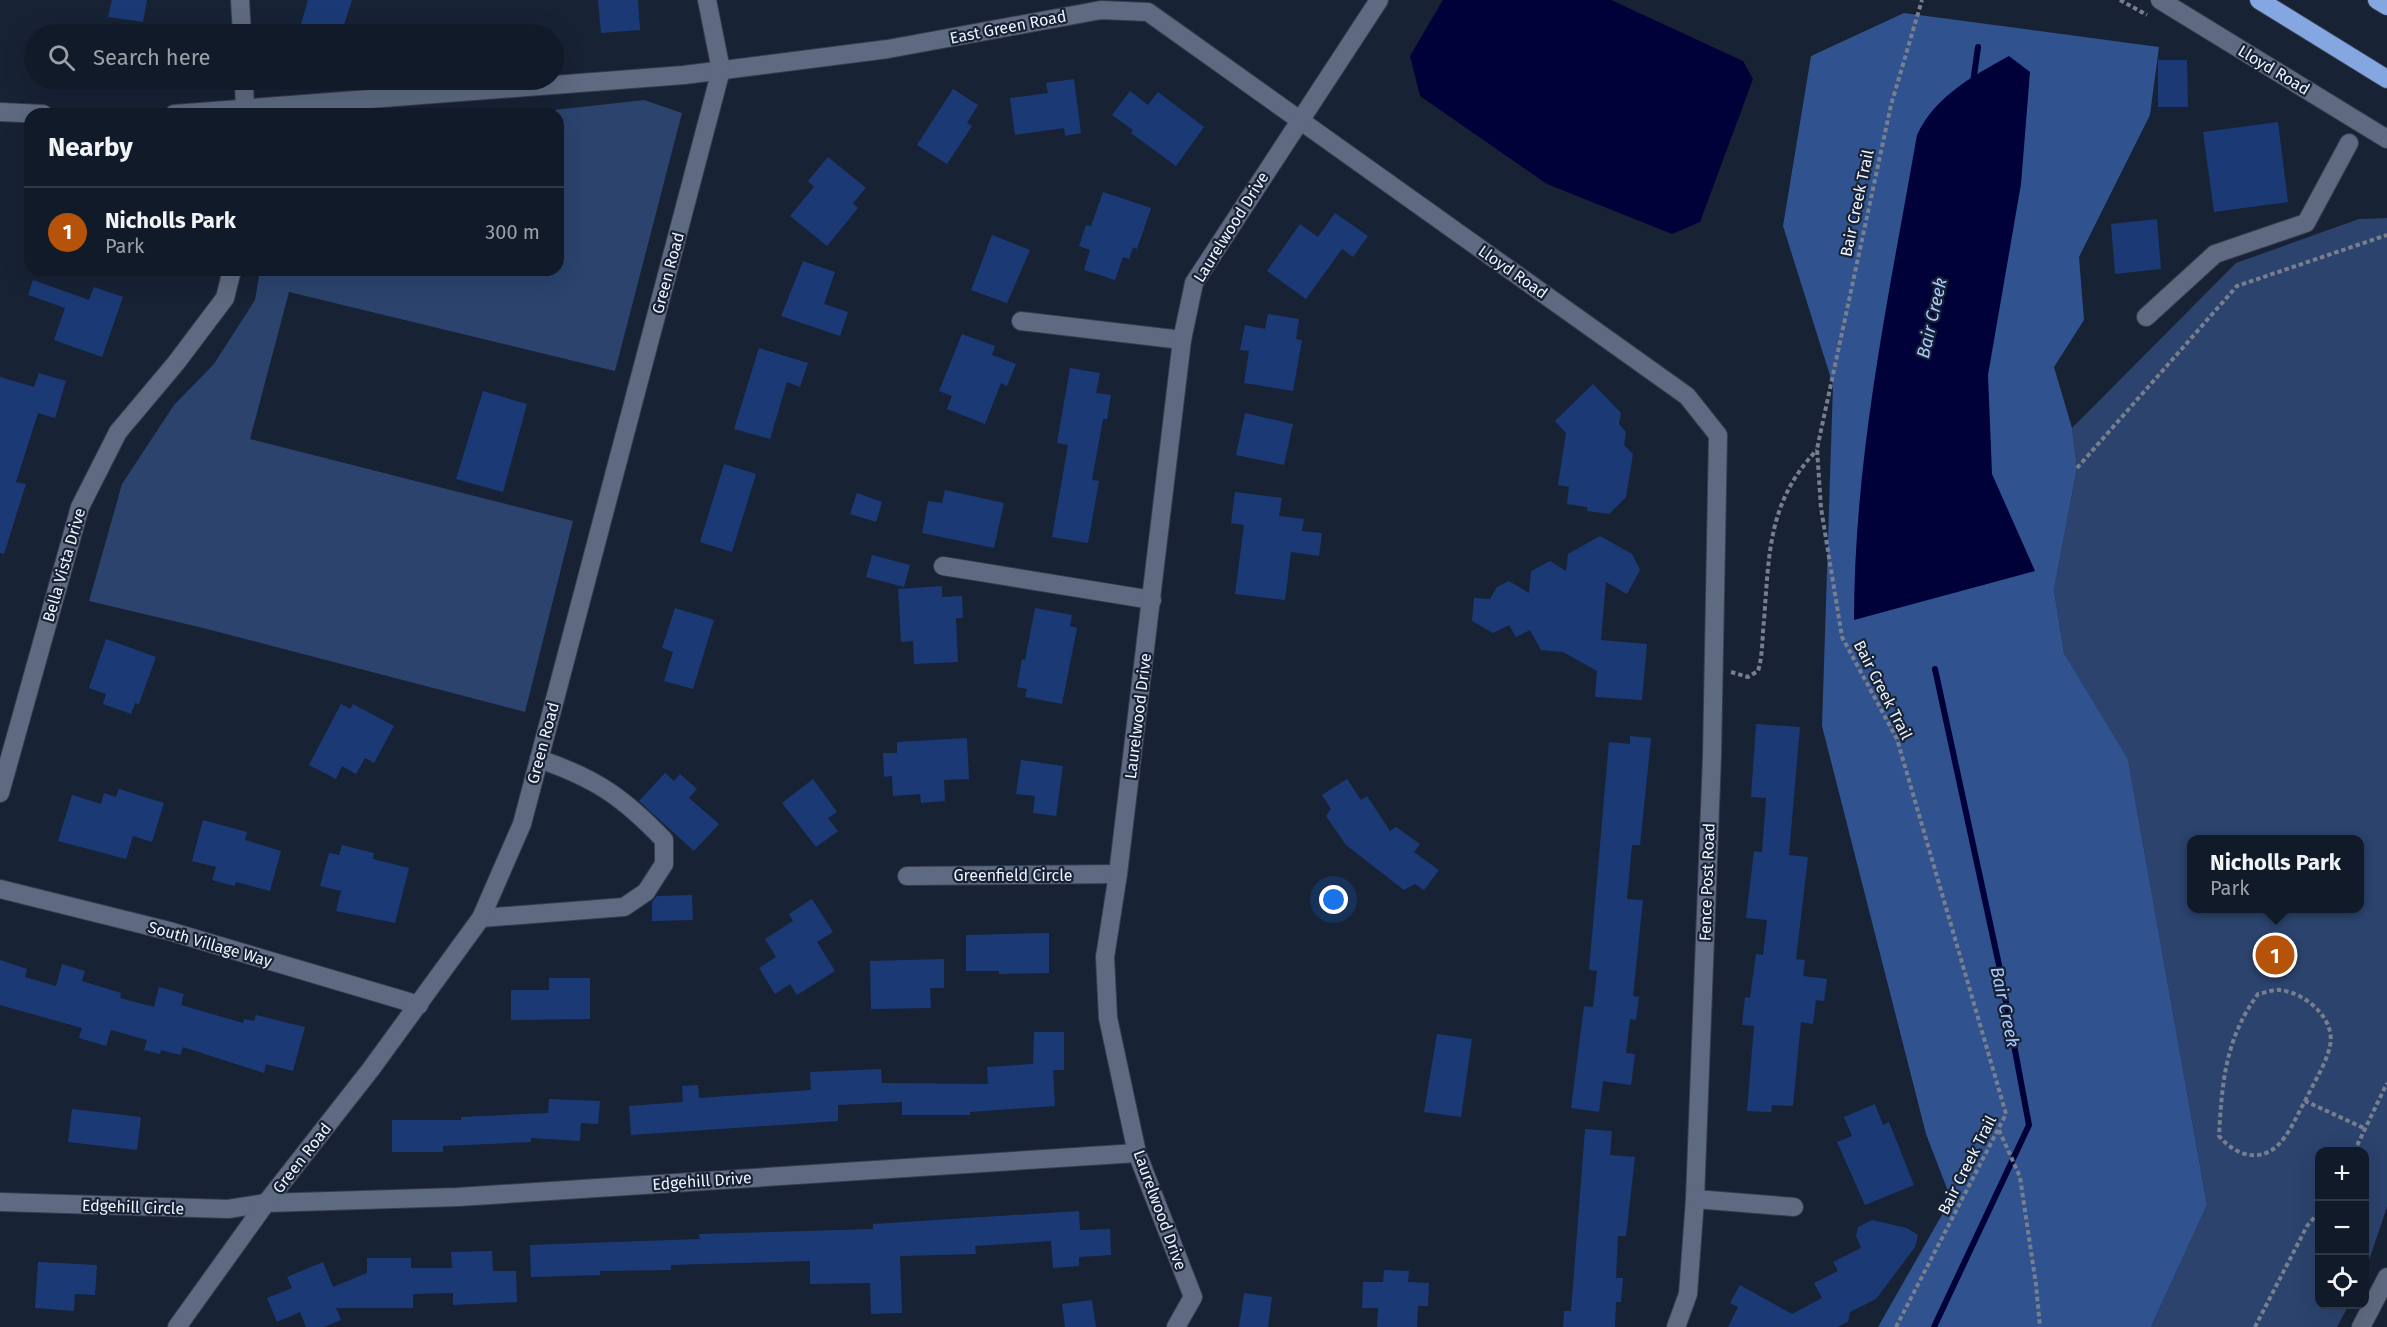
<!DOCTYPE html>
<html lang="en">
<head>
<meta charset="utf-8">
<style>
	:root { --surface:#111a28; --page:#1a2330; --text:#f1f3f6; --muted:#9ca1a8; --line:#303845; --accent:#b45309 }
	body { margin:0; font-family:"Fira Sans",sans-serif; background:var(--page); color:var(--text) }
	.controls { position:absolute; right:18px; bottom:18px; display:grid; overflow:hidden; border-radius:12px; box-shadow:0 6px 24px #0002 }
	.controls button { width:54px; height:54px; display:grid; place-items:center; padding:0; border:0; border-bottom:2px solid var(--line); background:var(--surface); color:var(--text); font:30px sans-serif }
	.you { position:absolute; left:1334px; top:900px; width:21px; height:21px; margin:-15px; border:4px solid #fff; border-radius:50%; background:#1a73e8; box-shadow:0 0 0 9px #1a73e833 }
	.badge { display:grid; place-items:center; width:39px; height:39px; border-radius:50%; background:var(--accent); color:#fff; font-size:20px; font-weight:700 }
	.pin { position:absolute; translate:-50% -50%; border:3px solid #fff; box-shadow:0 2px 6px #0006 }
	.popup { position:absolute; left:2187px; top:835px; width:177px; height:78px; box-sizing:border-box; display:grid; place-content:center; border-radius:12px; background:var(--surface); filter:drop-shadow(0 2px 4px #0005); font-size:20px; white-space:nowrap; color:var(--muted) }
	.popup b { font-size:22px; color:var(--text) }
	.popup::after { content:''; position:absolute; left:50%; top:100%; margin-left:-12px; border:12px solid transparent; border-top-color:var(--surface) }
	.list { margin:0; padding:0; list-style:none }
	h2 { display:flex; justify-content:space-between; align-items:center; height:78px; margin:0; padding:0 24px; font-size:26px }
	h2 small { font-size:20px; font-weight:400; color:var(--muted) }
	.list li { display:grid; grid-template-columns:39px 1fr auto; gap:18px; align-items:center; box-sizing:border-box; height:90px; padding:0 24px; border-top:2px solid var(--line) }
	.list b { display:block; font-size:22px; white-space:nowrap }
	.list p { margin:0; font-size:20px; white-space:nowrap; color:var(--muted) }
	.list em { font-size:20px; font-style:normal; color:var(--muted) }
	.icon { flex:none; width:33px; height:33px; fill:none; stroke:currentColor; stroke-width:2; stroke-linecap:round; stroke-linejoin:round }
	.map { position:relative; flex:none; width:2387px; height:1327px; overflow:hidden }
	.search { position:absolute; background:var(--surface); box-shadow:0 6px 24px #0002; left:24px; top:24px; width:540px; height:66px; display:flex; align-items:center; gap:15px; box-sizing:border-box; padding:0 21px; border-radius:33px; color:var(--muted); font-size:22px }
	.panel { position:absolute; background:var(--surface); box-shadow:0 6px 24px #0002; left:24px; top:108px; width:540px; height:168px; border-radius:18px }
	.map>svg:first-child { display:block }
	.green { fill:#2b436d; fill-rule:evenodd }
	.forest { fill:#30528e }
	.water { fill:#000138 }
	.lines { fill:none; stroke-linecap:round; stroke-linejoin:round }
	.stream { stroke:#000138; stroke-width:6 }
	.building { fill:#1b3a75 }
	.minor-casing { stroke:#373d4e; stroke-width:20 }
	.highway-casing { stroke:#373d4e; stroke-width:20 }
	.path { stroke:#777f8f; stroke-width:4; stroke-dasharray:4.5 3; stroke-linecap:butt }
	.minor { stroke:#5d6a81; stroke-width:18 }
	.highway { stroke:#84a6e1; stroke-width:18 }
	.labels { text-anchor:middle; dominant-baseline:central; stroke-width:4.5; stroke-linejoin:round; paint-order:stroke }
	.street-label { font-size:16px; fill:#eef4ff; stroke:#172235 }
	.water-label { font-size:18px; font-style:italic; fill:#a9c8fd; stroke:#172235 }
</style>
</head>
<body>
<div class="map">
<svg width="2387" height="1327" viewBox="0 0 2387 1327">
	<rect width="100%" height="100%" fill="#172235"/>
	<g class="green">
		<path d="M644 100 682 113 615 371 289 292 250 439 573 521 525 712 203 628 89 601 122 484 174 405 214 364 255 300 260 270H558V114H518Z"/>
		<path d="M2387 218V1207L2365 1272 2364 1152H2320V1304L2349 1305 2337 1327H2151L2207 1205 2128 759 2064 653 2054 590 2077 468 2072 428 2236 263 2359 219ZM2191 840H2359V908H2191Z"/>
	</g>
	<path class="forest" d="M1904 13 2159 47 2150 115 2079 257 2084 320 2054 367 2072 428 2077 468 2054 590 2064 653 2128 759 2207 1205 2151 1327H1878L1951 1199 1926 1134 1822 726 1833 385 1783 226 1811 56Z"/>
	<g class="water">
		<path d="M1443 0H1611L1743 61 1753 79 1700 222 1672 234 1547 184 1420 96 1410 56Z"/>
		<path d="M2009 56 2030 72 2021 184 1988 375 1992 474 2035 571 1854 620C1854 457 1889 295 1917 135 1935 96 1973 76 2009 56Z"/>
	</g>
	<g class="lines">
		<g class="stream">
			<path d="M1973 83 1978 47"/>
			<path d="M1934 1327 2029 1125 1999 965 1935 669"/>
		</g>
	</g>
	<g class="building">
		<path d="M112 0H147L143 22 108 17Z"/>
		<path d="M308 0H352L341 34 301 24Z"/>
		<path d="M598 0H638L640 30 601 33Z"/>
		<path d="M2158 60H2187L2188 107H2158Z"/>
		<path d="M1074 79 1081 133 1065 136 1064 128 1015 135 1010 98 1048 93 1046 83Z"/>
		<path d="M953 89 978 105 967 123 972 126 947 164 917 145Z"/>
		<path d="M1130 91 1148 105 1158 92 1204 127 1176 166 1131 133 1133 130 1112 115Z"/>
		<path d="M2278 122 2288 202 2214 212 2203 132Z"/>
		<path d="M828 157 866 188 853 203 858 208 827 246 790 216 814 187 808 181Z"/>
		<path d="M1103 192 1151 208 1137 249 1133 247 1129 259 1123 257 1115 280 1084 270 1090 250 1079 246 1086 225 1091 226Z"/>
		<path d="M1335 213 1368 236 1353 257 1342 249 1306 299 1267 271 1300 224 1318 237Z"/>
		<path d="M2157 219 2161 269 2115 274 2111 224Z"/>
		<path d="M992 235 1030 250 1007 303 971 290Z"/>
		<path d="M803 261 835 272 824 304 848 312 840 336 781 316Z"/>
		<path d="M33 280 89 300 94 287 123 297 102 357 54 340 65 308 28 295Z"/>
		<path d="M1268 314 1299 319 1296 339 1302 340 1293 391 1244 383 1249 351 1240 350 1245 325 1265 329Z"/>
		<path d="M962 334 995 346 992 355 1016 364 1007 386 1001 383 985 424 947 409 952 396 939 391Z"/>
		<path d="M759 348 808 363 800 387 787 382 770 439 734 429Z"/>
		<path d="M1070 368 1100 373 1096 393 1111 395 1107 419H1103L1092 480 1099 481 1088 543 1052 537 1068 445 1057 443Z"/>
		<path d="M39 373 66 381 55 418 38 413 16 482 26 484 4 554 0 553V377L34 387Z"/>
		<path d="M1593 384 1621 413 1619 424 1626 432 1624 445 1633 454 1626 497 1609 514 1587 511V507L1567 504 1569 487 1558 485 1566 433 1555 421Z"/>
		<path d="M483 391 527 404 503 492 456 479Z"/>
		<path d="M1245 413 1293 424 1284 465 1236 455Z"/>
		<path d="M724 464 756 474 732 552 700 542Z"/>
		<path d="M945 490 1004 503 994 548 922 533 928 501 942 503Z"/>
		<path d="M1235 492 1282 498 1279 516 1304 519 1302 531 1322 533 1319 556 1291 552 1285 600 1235 594 1244 525 1231 523Z"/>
		<path d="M857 493 882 502 876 522 850 514Z"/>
		<path d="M1600 536 1632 554 1640 570 1627 594 1606 582 1601 640 1647 644 1642 700 1595 697 1597 671 1563 652 1541 650 1530 630 1516 637 1509 625 1493 633 1472 621 1474 598 1490 599 1497 587 1509 581 1529 593 1531 571 1550 561 1566 571 1568 554Z"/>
		<path d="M872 555 910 565 904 587 866 577Z"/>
		<path d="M942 586V597L962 596 963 618H956L958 662 914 664 913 641 901 642 898 589Z"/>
		<path d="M675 608 714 620 693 689 664 681 673 652 662 648Z"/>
		<path d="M1035 608 1072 615 1070 626 1077 628 1062 704 1025 697 1027 689 1017 687 1022 659 1025 660Z"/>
		<path d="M106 639 156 657 139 704 135 703 131 714 103 704 106 694 89 688Z"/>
		<path d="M341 704 350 709 353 704 394 726 374 763 365 758 356 774 342 766 336 779 309 765Z"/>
		<path d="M1756 724 1800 727 1789 855 1808 857 1796 959 1805 960 1803 976 1827 979 1824 1001 1816 1000 1813 1024 1801 1022 1793 1106 1772 1105 1771 1112 1747 1111 1754 1026 1742 1025 1745 997 1750 998 1756 954 1763 955 1767 920 1746 918 1754 851 1762 852 1766 798 1751 797Z"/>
		<path d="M1630 736 1651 738 1640 845H1632L1627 899 1643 900 1633 996 1639 997 1636 1020 1630 1019 1626 1053 1635 1054 1631 1085 1603 1081 1599 1112 1571 1108 1584 1006 1593 1007 1597 971 1589 970 1609 742 1630 744Z"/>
		<path d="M967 738 969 779 944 780 945 801 921 803 920 794 893 796 892 776 884 777 883 753H897V742Z"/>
		<path d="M1021 760 1063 766 1056 816 1033 813 1035 796 1016 794Z"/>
		<path d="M665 773 674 781 680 774 697 789 689 798 719 824 694 851 639 801Z"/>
		<path d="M813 779 837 812 828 818 838 831 816 847 782 803Z"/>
		<path d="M1347 779 1361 800 1367 796 1390 831 1396 827 1420 844 1414 852 1439 870 1424 890 1415 884 1404 890 1346 845 1326 816 1331 809 1322 795Z"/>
		<path d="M119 789 164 803 152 842 133 836 126 859 58 841 72 795 101 804 104 793 116 797Z"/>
		<path d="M203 820 247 832 245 840 281 851 270 891 236 882 234 886 212 880 216 867 192 861Z"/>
		<path d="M342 845 374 853 373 859 409 868 395 923 336 911 341 891 320 886 329 853 339 855Z"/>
		<path d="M692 895 693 920 652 921V902L657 896Z"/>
		<path d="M812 899 833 932 817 942 835 971 797 995 790 984 775 994 759 968 776 957 765 939 793 921 789 914Z"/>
		<path d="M1049 933V973L999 974V971H966V935Z"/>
		<path d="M944 959V988H930L931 1008 871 1009 870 961Z"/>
		<path d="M0 960 27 969 25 977 56 986 62 964 85 971 82 981 121 993 120 998 154 1007 159 987 184 994 181 1005 243 1023 244 1019 254 1021 256 1015 305 1027 293 1071 266 1064 264 1073 183 1047 180 1055 161 1050 160 1054 144 1050 147 1040 111 1030 106 1046 79 1038 82 1028 0 1005Z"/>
		<path d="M549 978H590V1019L511 1020V990H549Z"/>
		<path d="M1034 1032H1064V1070H1053L1055 1106 970 1112V1115H902V1102L838 1105V1121L631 1135 629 1106 683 1102 682 1086 698 1085 699 1098 811 1090 810 1072 881 1069 882 1083 988 1084 987 1067 1033 1064Z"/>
		<path d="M1437 1034 1472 1039 1461 1117 1424 1112Z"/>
		<path d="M549 1099 600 1101 598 1124 581 1123 580 1141 531 1138V1142L443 1146V1152H392V1120H461V1117L548 1113Z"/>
		<path d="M1875 1104 1883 1125 1889 1122 1914 1185 1865 1205 1837 1142 1852 1136 1844 1117Z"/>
		<path d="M72 1109 141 1117 137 1150 68 1142Z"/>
		<path d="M1585 1129 1612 1131 1610 1155 1635 1157 1626 1236H1618L1616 1278H1623L1621 1302H1616L1615 1327H1563L1564 1311H1571Z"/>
		<path d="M1079 1211 1080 1230 1110 1229 1111 1255 1079 1257V1266L1053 1268 1051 1241 975 1246 976 1254 900 1256 902 1313 871 1314 870 1283 810 1284V1261L671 1265V1270L600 1271V1275L531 1277 530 1245 700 1239 699 1234 873 1229V1224Z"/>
		<path d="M1872 1220 1907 1228 1918 1235 1915 1247 1876 1299 1850 1312 1848 1322 1837 1327H1728L1738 1307 1730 1303 1740 1285 1792 1314 1822 1298 1814 1283 1838 1271 1833 1262 1861 1248 1856 1236 1858 1227Z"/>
		<path d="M492 1251 493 1271H516L517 1302 453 1305V1293L413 1294V1308H336L341 1320 324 1327H306L300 1312 277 1322 267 1298 292 1288 287 1277 323 1262 333 1287 367 1273V1258H411V1268H452L451 1252Z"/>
		<path d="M38 1262 97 1265 95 1295 75 1294 74 1311 35 1308Z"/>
		<path d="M1384 1270 1409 1271 1408 1282 1429 1283 1428 1306H1418L1417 1327H1377L1378 1308H1362L1363 1282H1383Z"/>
		<path d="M1244 1293 1272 1297 1268 1327H1239Z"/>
		<path d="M1092 1300 1096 1327H1065L1062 1304Z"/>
	</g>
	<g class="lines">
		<g class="minor-casing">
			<g id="minor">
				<path d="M240 0 242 34"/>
				<path d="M2160 0 2387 139"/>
				<path d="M244 80 245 114"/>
				<path d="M0 112 43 114"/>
				<path d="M174 114 684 75 888 49 1101 10 1148 12 1687 396 1718 435 1712 756 1695 1199 1688 1294 1676 1327"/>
				<path d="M2146 317 2215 254 2306 223 2349 143"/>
				<path d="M1021 321 1182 340"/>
				<path d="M943 566 1152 600"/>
				<path d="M0 793 80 507 118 432 176 363 225 298 232 270"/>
				<path d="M907 876 1118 874"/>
				<path d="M0 889 169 931 419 1005"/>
				<path d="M481 918 624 907 646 892 664 864V840C623 797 595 778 539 759"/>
				<path d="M1695 1199 1794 1207"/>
				<path d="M0 1202 228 1209 266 1203 458 1197 1137 1153"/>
				<path d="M177 1327 266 1203 371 1069 481 918 522 824 721 70 707 0"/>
				<path d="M1176 1327 1193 1297 1137 1153 1108 1018 1105 957 1118 874 1182 340 1194 283 1379 0"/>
				<path d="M2361 1327 2387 1277"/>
			</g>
		</g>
		<g class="highway-casing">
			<g id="highway">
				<path d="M2259 0 2387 79"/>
				<path d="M2377 0 2387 6"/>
			</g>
		</g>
		<g class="path">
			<path d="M2120 0 2147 15"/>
			<path d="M2077 468 2237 286 2387 235"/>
			<path d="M1731 672 1748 677 1758 671C1763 655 1762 637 1764 621 1769 554 1768 501 1817 450"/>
			<path d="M2305 1101C2313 1084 2326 1064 2330 1046 2336 1019 2306 993 2280 990 2274 989 2264 993 2258 994 2225 1039 2222 1083 2219 1136 2233 1153 2257 1164 2277 1146 2289 1135 2297 1115 2305 1101L2366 1129"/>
			<path d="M1999 1130 2020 1177 2036 1285 2040 1327"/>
			<path d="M2354 1152 2387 1083"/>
			<path d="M1896 1327 2006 1114 1897 739 1842 637 1821 508 1817 449 1891 105 1922 0"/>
			<path d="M2255 1327 2307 1226 2320 1211"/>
		</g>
		<use href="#minor" class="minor"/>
		<use href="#highway" class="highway"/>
	</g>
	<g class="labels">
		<g class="street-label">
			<text transform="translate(1008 27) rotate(-11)">East Green Road</text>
			<text transform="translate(2274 70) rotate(31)">Lloyd Road</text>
			<text transform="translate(1857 203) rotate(-78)">Bair Creek Trail</text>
			<text transform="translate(1231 227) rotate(-58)">Laurelwood Drive</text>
			<text transform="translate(1513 272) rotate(35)">Lloyd Road</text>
			<text transform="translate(668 273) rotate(-75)">Green Road</text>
			<text transform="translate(64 565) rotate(-74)">Bella Vista Drive</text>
			<text transform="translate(1883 690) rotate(63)">Bair Creek Trail</text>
			<text transform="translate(1138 716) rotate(-83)">Laurelwood Drive</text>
			<text transform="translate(543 743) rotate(-75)">Green Road</text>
			<text x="1013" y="875">Greenfield Circle</text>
			<text transform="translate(1707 882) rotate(-88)">Fence Post Road</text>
			<text transform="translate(210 944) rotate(16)">South Village Way</text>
			<text transform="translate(302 1158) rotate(-52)">Green Road</text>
			<text transform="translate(1967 1165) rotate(-63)">Bair Creek Trail</text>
			<text transform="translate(702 1181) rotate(-4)">Edgehill Drive</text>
			<text transform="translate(133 1207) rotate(2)">Edgehill Circle</text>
			<text transform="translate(1160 1210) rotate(70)">Laurelwood Drive</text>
		</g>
		<g class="water-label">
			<text transform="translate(1932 318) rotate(-77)">Bair Creek</text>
			<text transform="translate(2005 1007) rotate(78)">Bair Creek</text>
		</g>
	</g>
</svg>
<div class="controls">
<button>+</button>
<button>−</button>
<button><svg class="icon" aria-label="locate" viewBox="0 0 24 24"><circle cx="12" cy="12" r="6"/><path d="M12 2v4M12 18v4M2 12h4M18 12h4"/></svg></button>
</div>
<div class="you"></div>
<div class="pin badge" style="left:2275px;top:955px">1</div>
<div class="popup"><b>Nicholls Park</b>Park</div>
<div class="search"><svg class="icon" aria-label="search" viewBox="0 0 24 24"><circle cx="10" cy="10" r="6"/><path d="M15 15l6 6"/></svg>Search here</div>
<section class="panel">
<h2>Nearby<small></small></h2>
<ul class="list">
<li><span class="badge">1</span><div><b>Nicholls Park</b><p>Park</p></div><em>300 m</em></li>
</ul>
</section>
</div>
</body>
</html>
